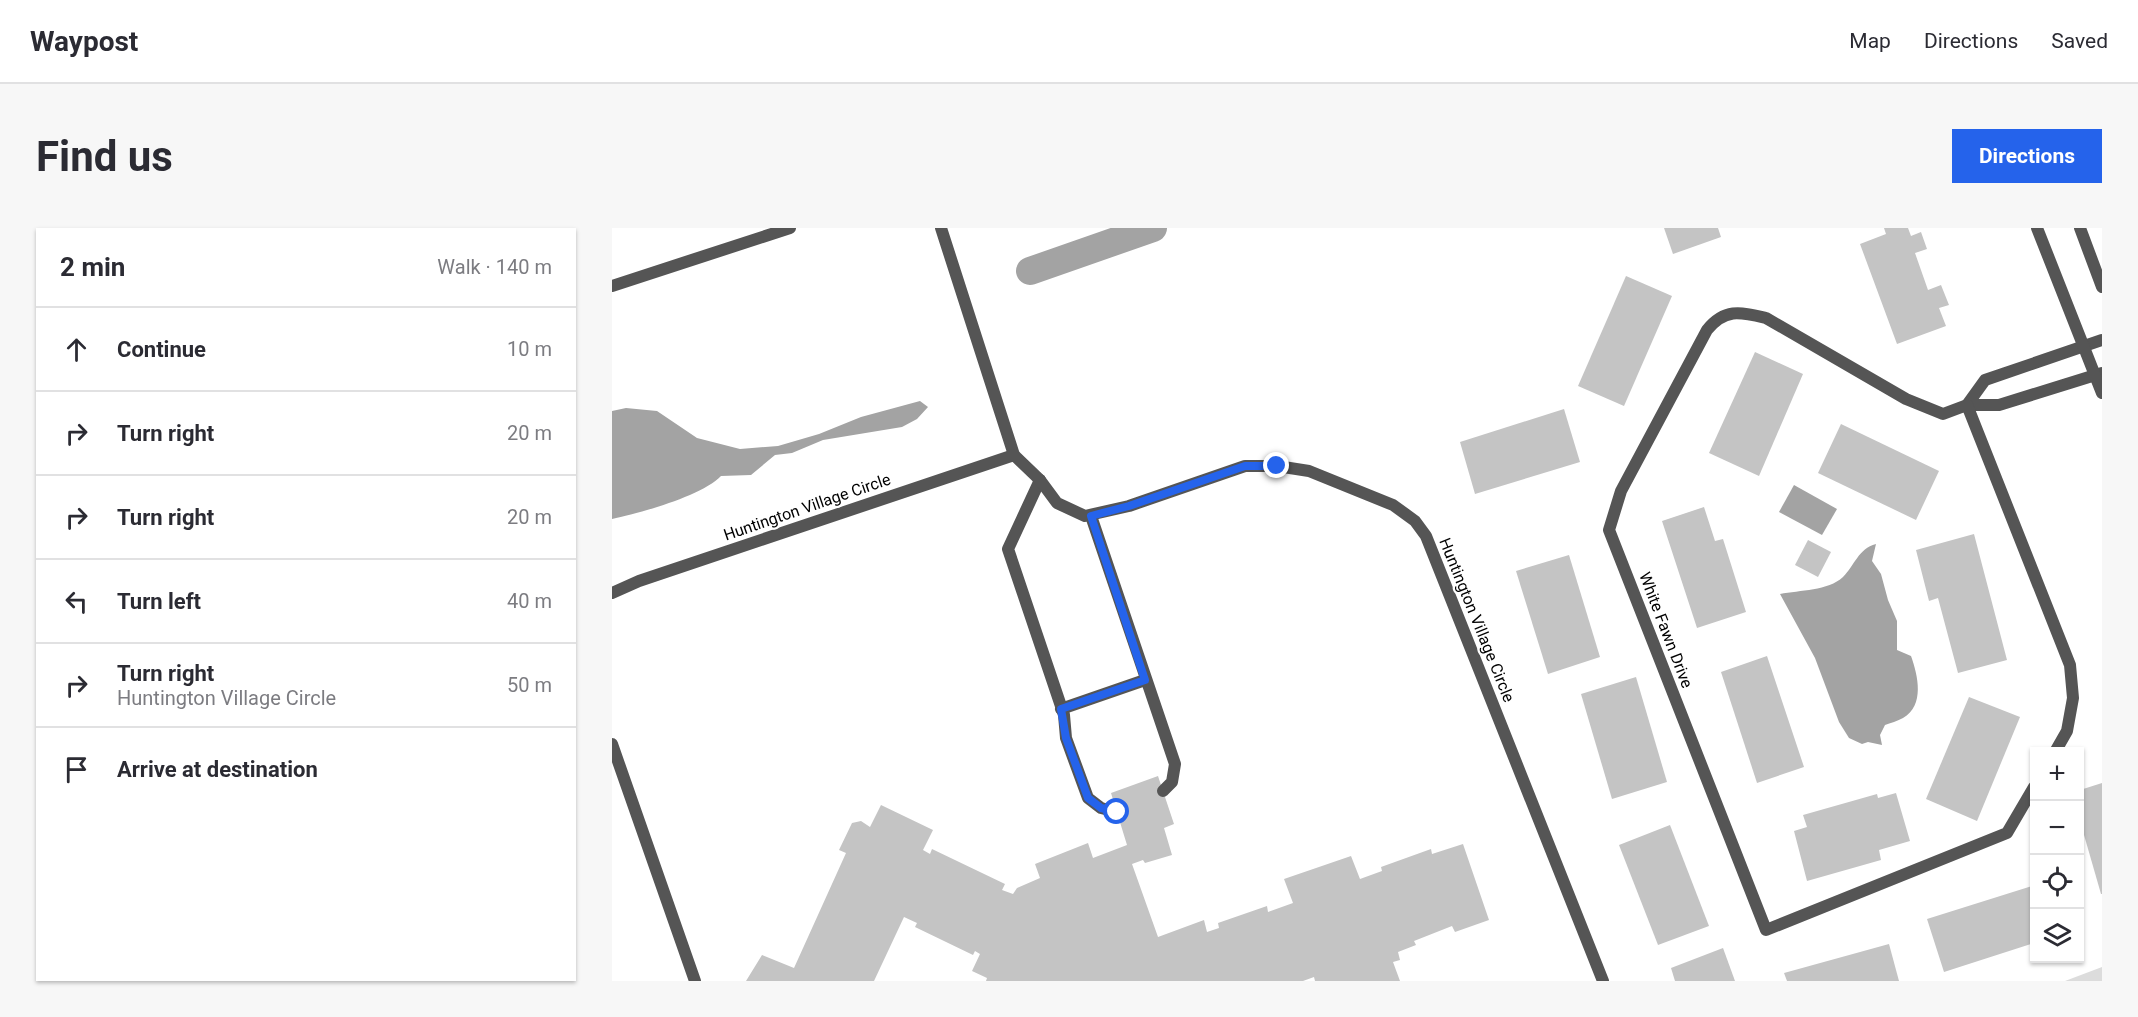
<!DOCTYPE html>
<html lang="en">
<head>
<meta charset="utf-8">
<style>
	:root { --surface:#fff; --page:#f7f7f7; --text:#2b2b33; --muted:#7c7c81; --line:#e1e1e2; --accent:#2563eb }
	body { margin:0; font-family:Roboto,sans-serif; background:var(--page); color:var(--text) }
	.controls { position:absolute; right:18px; bottom:18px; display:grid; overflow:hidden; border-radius:0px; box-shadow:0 2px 4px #0004 }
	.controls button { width:54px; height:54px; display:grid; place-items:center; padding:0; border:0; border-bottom:2px solid var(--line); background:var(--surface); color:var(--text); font:30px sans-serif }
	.stop { position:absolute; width:18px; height:18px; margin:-14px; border:4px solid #2563eb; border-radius:50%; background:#fff }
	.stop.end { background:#2563eb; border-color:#fff; box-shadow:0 2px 6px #0008 }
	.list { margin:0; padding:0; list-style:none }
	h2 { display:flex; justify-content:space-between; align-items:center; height:78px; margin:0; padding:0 24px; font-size:26px }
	h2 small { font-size:20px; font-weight:400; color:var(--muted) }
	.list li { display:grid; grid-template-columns:39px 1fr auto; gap:18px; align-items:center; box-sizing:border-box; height:84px; padding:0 24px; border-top:2px solid var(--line) }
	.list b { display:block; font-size:22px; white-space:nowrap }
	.list p { margin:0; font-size:20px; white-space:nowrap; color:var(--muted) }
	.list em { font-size:20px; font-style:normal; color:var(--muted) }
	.icon { flex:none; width:33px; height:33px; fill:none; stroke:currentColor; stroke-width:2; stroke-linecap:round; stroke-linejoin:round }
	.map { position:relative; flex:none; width:1490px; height:753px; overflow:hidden; border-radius:0px }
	header { display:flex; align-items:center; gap:36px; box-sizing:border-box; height:84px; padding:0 30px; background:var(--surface); border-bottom:2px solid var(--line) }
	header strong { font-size:28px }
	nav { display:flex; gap:33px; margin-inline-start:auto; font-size:21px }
	.intro { display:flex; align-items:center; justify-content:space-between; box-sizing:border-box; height:144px; padding:0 36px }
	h1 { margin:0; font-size:42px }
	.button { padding:15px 27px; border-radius:0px; background:var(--accent); color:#fff; font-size:21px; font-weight:700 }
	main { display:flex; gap:36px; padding:0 36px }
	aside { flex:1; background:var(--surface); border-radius:0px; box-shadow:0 2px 4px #0004 }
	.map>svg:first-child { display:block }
	.green { fill:#dcdcdc }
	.water { fill:#a3a3a3 }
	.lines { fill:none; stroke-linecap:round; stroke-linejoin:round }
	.canal { stroke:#a3a3a3; stroke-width:28 }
	.building { fill:#c4c4c4 }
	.service { stroke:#555; stroke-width:12 }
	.minor { stroke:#555; stroke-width:12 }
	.tertiary { stroke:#555; stroke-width:12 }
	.route { stroke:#2563eb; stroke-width:8 }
	.labels { text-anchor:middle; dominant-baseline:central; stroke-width:4.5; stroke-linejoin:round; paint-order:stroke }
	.street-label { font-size:16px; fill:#000; stroke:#fff }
</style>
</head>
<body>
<header>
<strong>Waypost</strong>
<nav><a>Map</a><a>Directions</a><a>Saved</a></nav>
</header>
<div class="intro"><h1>Find us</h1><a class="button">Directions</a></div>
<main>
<aside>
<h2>2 min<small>Walk · 140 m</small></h2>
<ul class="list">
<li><svg class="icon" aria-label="ahead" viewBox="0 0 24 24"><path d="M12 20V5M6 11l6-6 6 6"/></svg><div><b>Continue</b></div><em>10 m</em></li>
<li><svg class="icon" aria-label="right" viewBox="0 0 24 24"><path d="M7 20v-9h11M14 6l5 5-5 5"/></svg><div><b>Turn right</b></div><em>20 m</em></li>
<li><svg class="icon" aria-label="right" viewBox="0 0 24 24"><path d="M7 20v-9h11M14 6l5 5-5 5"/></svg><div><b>Turn right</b></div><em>20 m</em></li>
<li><svg class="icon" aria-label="left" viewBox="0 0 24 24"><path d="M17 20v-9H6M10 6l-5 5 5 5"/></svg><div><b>Turn left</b></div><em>40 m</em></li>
<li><svg class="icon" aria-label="right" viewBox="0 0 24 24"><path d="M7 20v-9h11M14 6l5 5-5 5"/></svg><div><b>Turn right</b><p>Huntington Village Circle</p></div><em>50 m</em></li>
<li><svg class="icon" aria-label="arrive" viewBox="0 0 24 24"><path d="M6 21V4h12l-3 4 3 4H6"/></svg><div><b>Arrive at destination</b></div></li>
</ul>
</aside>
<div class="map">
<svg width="1490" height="753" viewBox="0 0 1490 753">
	<rect width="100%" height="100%" fill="#fff"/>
	<path class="green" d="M1490 739V753H1453Z"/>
	<g class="water">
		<path d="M308 173 316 179 305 191 290 199 211 212 180 225 163 227 139 247 109 248C90 268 28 285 0 291V183L14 180 45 183 85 210 128 221 166 218 207 206 249 189Z"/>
		<path d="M1182 257 1225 281 1210 307 1167 284Z"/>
		<path d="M1264 316 1260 333 1269 346 1276 372 1285 393V422L1299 428C1306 448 1313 477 1291 490 1286 493 1278 495 1273 497L1268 507 1270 517 1256 514 1250 516 1237 510 1227 494 1203 430 1168 366C1188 362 1216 363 1231 349 1243 337 1246 321 1264 316Z"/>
	</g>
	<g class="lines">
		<path class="canal" d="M418 43 541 0"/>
	</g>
	<g class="building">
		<path d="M1052 0H1106L1109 9 1061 26Z"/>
		<path d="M1272 0H1296L1299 8 1309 4 1315 21 1303 25 1316 62 1329 57 1337 77 1327 80 1334 98 1285 116 1248 16 1274 6Z"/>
		<path d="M1014 48 1060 68 1012 178 966 158Z"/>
		<path d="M1143 124 1191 146 1147 248 1097 225Z"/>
		<path d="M952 181 968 234 863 266 848 214Z"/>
		<path d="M1229 196 1327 243 1304 292 1206 245Z"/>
		<path d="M1092 279 1103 313 1111 311 1134 384 1085 400 1050 293Z"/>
		<path d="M1362 306 1395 432 1346 445 1326 370 1317 373 1304 322Z"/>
		<path d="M1196 312 1219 324 1206 349 1183 337Z"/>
		<path d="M957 327 988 429 936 446 904 343Z"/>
		<path d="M1155 428 1192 539 1145 555 1109 444Z"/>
		<path d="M1024 449 1055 554 1000 571 969 466Z"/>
		<path d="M1357 469 1408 489 1365 593 1314 571Z"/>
		<path d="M546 548 562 596 552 600 560 627 533 635 531 632 520 636 546 709 592 692 595 704 607 700 606 695 655 678 656 684 681 675 672 651 739 628 748 651 770 643 769 639 819 621 820 626 851 616 877 692 843 704 840 698 802 713 804 717 786 724 788 732 781 734 788 753H703L702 749 691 753H374L375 750 360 743 368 726 363 723 361 727 303 699 305 695 292 689 262 753H134L150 727 182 740 234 625 227 622 240 595 249 593 258 599 269 577 321 602 311 622 318 626 320 621 393 656 390 662 401 666 405 660 428 650 423 636 476 615 481 630 515 617 499 565Z"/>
		<path d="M1490 555V666H1489L1468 593V562Z"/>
		<path d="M1284 565 1298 613 1267 622 1269 632 1195 653 1182 603 1195 599 1191 587 1265 566 1266 570Z"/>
		<path d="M1058 597 1097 698 1046 717 1007 617Z"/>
		<path d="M1420 658 1422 667V704L1420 705 1422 715 1332 744 1315 691Z"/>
		<path d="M1277 716 1287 753H1175L1172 745Z"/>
		<path d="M1111 720 1123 753H1063L1059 740Z"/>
	</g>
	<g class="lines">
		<g class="service">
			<path d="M428 252 396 321 452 487 454 510 476 570 489 580 505 584"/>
			<path d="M479 288 563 536 560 554 551 563"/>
			<path d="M449 481 533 452"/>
		</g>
		<g class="minor">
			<path d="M329 0 402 227"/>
			<path d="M0 58 178 0"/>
			<path d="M1490 112 1373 152 1355 177H1387L1490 145"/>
			<path d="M0 365 27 353 402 227 428 252 445 275 473 288 517 278 633 238H665L697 243 781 277 803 293 814 308 991 753"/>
			<path d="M0 516 83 753"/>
			<path d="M1422 559 1395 605 1154 702 997 302 1009 263 1095 102C1113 80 1128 84 1154 90L1294 171 1331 186 1355 177 1458 437 1461 470 1455 503 1443 524"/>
		</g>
		<g class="tertiary">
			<path d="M1425 0 1490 165"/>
			<path d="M1468 0 1490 59"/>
		</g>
	</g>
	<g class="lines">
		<path class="route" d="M505 584 489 580 476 570 454 510 449 481 533 452 479 288 517 278 633 238H665"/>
	</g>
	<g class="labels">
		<g class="street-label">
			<text transform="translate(195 279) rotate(-19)">Huntington Village Circle</text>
			<text transform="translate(865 392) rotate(68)">Huntington Village Circle</text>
			<text transform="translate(1054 402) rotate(69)">White Fawn Drive</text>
		</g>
	</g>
</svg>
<div class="controls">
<button>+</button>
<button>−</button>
<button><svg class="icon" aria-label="locate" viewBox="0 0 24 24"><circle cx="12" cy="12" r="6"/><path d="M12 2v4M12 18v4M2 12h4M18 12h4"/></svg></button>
<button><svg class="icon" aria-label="layers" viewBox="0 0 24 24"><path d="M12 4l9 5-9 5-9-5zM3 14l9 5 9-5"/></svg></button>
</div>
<div class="stop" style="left:505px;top:584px"></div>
<div class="stop end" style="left:665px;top:238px"></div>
</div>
</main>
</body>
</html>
